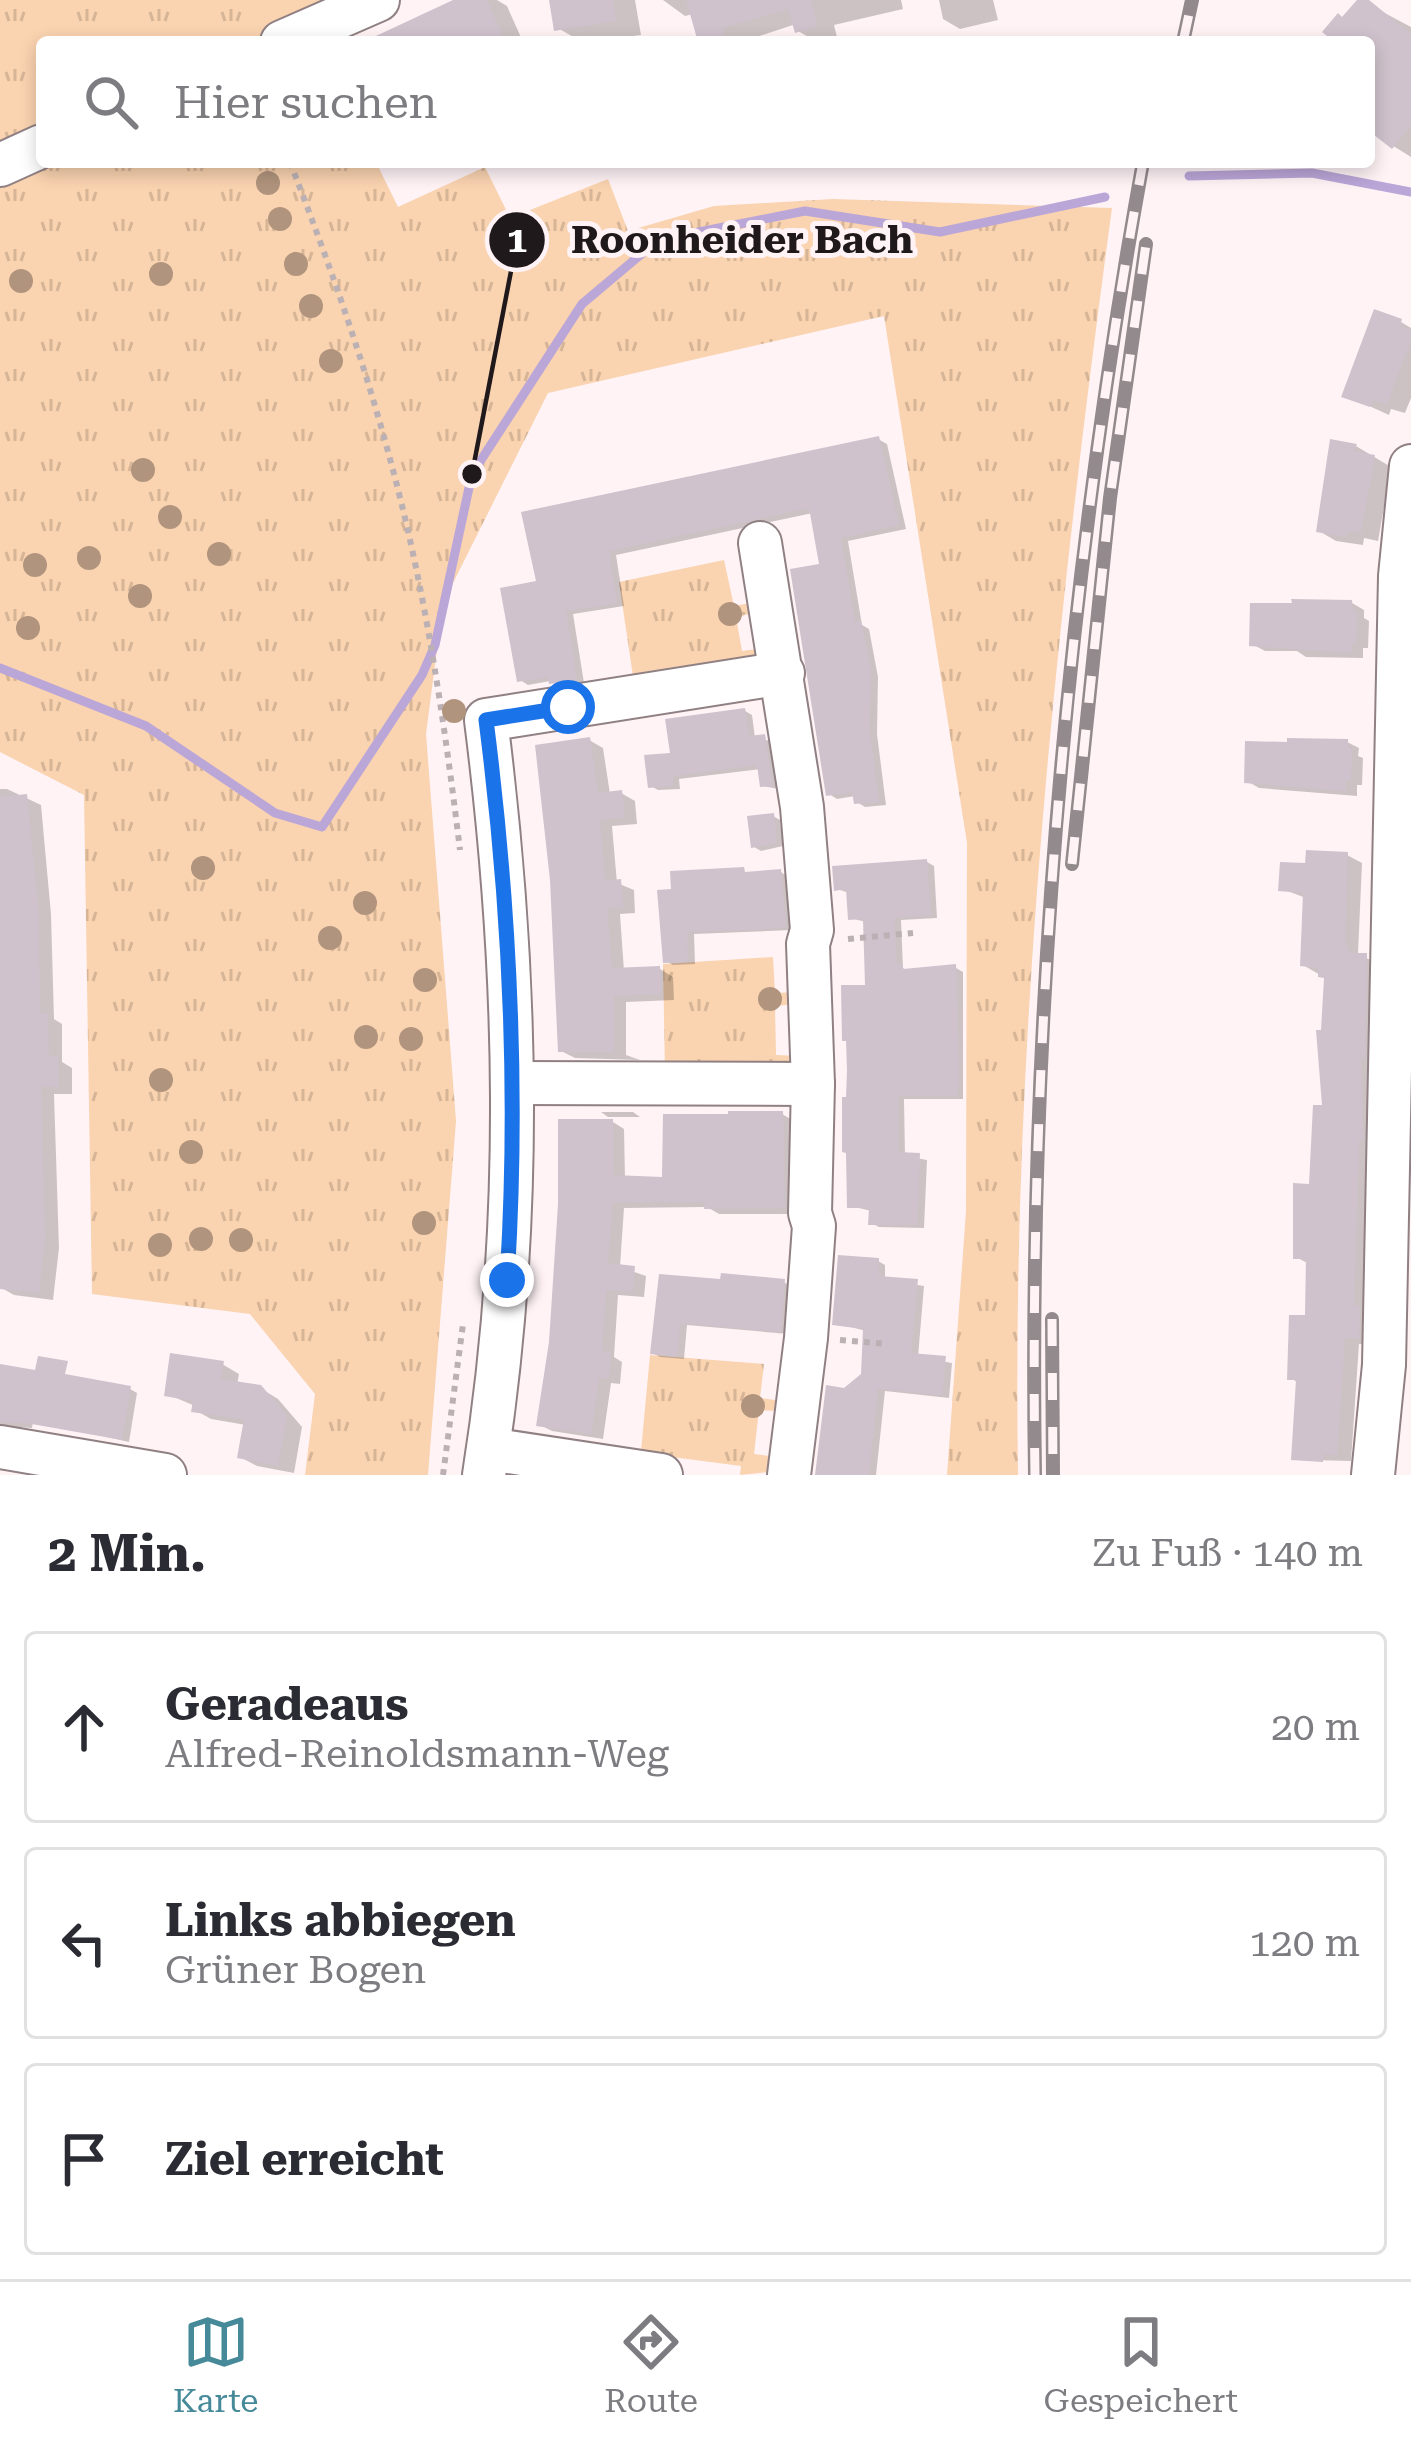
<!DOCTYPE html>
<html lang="de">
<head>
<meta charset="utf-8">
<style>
	:root { --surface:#fff; --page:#f2f2f3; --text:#2b2b33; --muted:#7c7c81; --line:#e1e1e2; --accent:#468998 }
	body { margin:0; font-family:"Roboto Serif",serif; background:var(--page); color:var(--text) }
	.stop { position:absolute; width:36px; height:36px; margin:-27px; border:9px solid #1a73e8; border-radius:50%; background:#fff }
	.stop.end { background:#1a73e8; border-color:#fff; box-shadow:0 3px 12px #0008 }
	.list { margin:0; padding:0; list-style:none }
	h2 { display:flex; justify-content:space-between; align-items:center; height:156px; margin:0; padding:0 48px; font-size:51px }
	h2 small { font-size:39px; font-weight:400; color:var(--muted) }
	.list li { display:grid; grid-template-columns:78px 1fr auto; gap:36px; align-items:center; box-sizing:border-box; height:192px; margin:0 24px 24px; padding:0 24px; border:3px solid var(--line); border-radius:12px }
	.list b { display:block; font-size:45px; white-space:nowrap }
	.list p { margin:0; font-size:39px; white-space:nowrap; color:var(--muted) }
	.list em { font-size:39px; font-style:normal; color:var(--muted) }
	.icon { flex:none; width:66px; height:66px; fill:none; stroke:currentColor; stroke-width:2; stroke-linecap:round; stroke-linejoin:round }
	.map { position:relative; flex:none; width:1411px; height:1475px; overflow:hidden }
	.search { position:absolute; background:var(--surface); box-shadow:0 6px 18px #0003; left:36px; right:36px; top:36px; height:132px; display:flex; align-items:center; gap:30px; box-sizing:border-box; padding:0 42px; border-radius:12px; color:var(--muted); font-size:45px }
	.sheet { height:804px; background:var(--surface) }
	nav { display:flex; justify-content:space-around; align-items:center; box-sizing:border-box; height:168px; border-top:3px solid var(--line); background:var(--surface); font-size:33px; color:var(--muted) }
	nav a { display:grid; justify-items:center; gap:6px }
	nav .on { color:var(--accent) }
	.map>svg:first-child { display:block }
	.grass { fill:url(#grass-tufts) }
	.shadow { fill:#0003 }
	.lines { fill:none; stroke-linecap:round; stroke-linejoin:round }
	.stream { stroke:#bba6d8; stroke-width:9 }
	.building { fill:#cfc2cc }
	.minor-casing { stroke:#908083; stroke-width:46 }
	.path { stroke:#bbb1b4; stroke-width:6; stroke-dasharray:6 6; stroke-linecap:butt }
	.minor { stroke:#fff; stroke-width:42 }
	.rail-casing { stroke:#938a8d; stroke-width:14 }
	.rail { stroke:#fff3f6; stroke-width:9; stroke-dasharray:27; stroke-linecap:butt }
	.tree { fill:#b1947d }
	.route { stroke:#1a73e8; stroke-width:15 }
	.leader { fill:none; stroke:#1f191b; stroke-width:4.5 }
	.callout-dot { fill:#1f191b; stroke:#fff3f6; stroke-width:4.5 }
	.mark-label { font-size:36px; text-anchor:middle; font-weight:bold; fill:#fff }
	.callout-label { font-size:39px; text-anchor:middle; font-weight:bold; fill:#1f191b; stroke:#fff3f6; stroke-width:10; stroke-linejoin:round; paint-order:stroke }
</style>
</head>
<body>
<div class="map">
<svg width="1411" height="1475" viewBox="0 0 1411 1475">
	<defs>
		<pattern id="grass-tufts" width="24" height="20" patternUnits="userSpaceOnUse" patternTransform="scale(3)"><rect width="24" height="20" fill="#fad3b0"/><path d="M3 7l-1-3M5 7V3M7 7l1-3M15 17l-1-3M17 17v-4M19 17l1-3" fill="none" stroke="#d6b597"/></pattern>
	</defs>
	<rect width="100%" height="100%" fill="#fff3f6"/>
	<g class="grass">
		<path d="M0 0H378L320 42H42V162H376L398 207 485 167 510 218 608 179 628 231 714 206 833 199 1112 208C1055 628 1011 1051 1018 1475H947L966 1211 967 843 884 316 548 393 443 603 426 734 456 1121 428 1475H305L315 1394 250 1314 92 1294 84 795 0 752Z"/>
		<path d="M724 560 734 606 756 602 758 612 736 617 742 651 764 648 756 661 730 659 643 672V682L634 683 619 582Z"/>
		<path d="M773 957 775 993 798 992V1004L775 1006 776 1055 799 1056 792 1065 676 1064 665 1072 663 964Z"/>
		<path d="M650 1355 764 1364 760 1398 782 1401 780 1411 759 1410 754 1454 776 1457 768 1472 740 1475 741 1466 664 1456 640 1462Z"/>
	</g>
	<g class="shadow">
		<path d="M463 0H497L507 6 523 42H438Z"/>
		<path d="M552 0H635L641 35 582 42 556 27Z"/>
		<path d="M663 0H901L903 9 834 25 837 37 817 42 798 31 796 24 741 42H701L693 14 685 16Z"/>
		<path d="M939 0H993L998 20 960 29 943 19Z"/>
		<path d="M1360 0 1411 27V157L1369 131V42H1339L1344 20Z"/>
		<path d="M1401 322 1411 328V398L1405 413 1391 409 1389 415 1345 395Z"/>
		<path d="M878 439 887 444 906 529 848 541 862 625 869 629 878 677 877 734 886 805 865 807 857 802 855 796 837 799 829 794 822 567 813 513 616 555 624 606 573 614 584 683 560 687 550 681 528 685 520 680 540 583 524 515Z"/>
		<path d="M1333 443 1356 446 1391 467 1378 541 1364 538 1363 545 1336 541 1319 531Z"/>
		<path d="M1352 603 1364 610V618L1369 621 1368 648H1363V658L1306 657 1297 651H1265L1252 644Z"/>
		<path d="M745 711 752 715 755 738 771 741 779 789 762 786 761 769 679 779 680 789 658 790 651 786 673 756Z"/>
		<path d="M589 740 603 748 610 794 621 793 635 801 637 824 612 826 617 883 634 890 635 913 620 914 624 971 660 969 673 977 674 1000 626 1002V1055L640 1060 575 1058 561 1051Z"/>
		<path d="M1347 742 1359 748 1358 756 1363 758 1362 785H1357V796L1259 788 1247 781Z"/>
		<path d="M0 789H7L41 805 51 914 54 1019 62 1024V1062L72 1068V1094H54L59 1248 53 1300 14 1295 0 1287Z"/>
		<path d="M773 816 780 820 783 846 761 851 754 847Z"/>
		<path d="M1347 855 1362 863 1358 954 1381 965 1373 1345 1359 1344 1351 1461 1309 1460 1299 1383 1290 1378 1308 1318 1309 1264 1296 1257 1325 1108 1327 979 1303 965 1306 898 1282 889 1307 866Z"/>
		<path d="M927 862 934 866 937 918 901 920 903 968 909 972 956 968 963 972V1099H904L905 1156 927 1160 924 1228 879 1227 871 1223 872 1211 850 1206 849 1100 868 988 866 922 850 918 849 893 837 889Z"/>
		<path d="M781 872 788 877 792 930 694 934 695 964 673 965 666 961 660 893Z"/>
		<path d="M601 1112H633L640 1117H608Z"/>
		<path d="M782 1114 794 1121 796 1214H719L707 1207 624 1208 620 1267 646 1276 644 1297 618 1295 614 1357 622 1362 620 1384 611 1383 603 1439 552 1431 540 1425 613 1122 624 1129 625 1178 665 1180Z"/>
		<path d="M878 1261 885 1265V1280L924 1286 918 1357 952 1363 949 1398 885 1391 876 1475H855L845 1391 864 1375 866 1331 836 1323Z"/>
		<path d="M661 1277 784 1282 791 1287 788 1334 687 1325 684 1359 660 1357 653 1353Z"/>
		<path d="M222 1364 239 1374 237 1385 260 1388 278 1399 302 1427 294 1473 257 1466 240 1457 246 1425 211 1419 195 1410V1406L167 1394Z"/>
		<path d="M0 1367 41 1377 32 1428 0 1426Z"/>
		<path d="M130 1389 137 1393 129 1442 71 1429Z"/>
	</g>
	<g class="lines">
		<g class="stream">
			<path d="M1189 176 1312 173 1411 192"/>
			<path d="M0 668 146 726 275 813 322 827 422 675 435 645 472 474 582 304 658 240 805 211 940 232 1105 197"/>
		</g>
	</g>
	<g class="building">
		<path d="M453 0H487L505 42H363Z"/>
		<path d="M549 0H613L616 21 554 31Z"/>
		<path d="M686 0H811L818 26 795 33 788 9 722 28 725 42H698Z"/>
		<path d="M1357 0H1369L1411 34V125L1392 149 1369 131V42H1322L1327 36 1322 32 1338 13 1342 17Z"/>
		<path d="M1374 309 1402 319 1400 326 1411 330V339L1387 405 1373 400 1370 407 1341 397Z"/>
		<path d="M879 436 899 525 841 538 855 622 861 621 871 671 869 727 879 802 854 804 852 792 826 796 790 569 819 564 809 508 609 551 617 603 566 611 577 680 549 684 548 677 517 682 500 588 536 581 521 512Z"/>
		<path d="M1330 439 1357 444 1354 451 1375 455 1361 533 1348 531 1346 537 1316 532Z"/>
		<path d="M1291 599 1352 600 1353 611H1357L1356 643 1352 642 1351 653 1249 646 1250 603H1292Z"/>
		<path d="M745 708 749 736 765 734 773 786 760 787 757 765 673 776V786L648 788 644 755 670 753 665 719Z"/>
		<path d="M590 737 598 793 622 790 625 817 600 820 605 881 621 879 623 907 607 908 612 968 660 966 661 994 614 996V1052H558L550 880 535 745Z"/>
		<path d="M1287 738 1348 739V748L1352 749 1351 780H1346V791L1244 783 1245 741 1287 742Z"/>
		<path d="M27 794 38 904 40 1013H48L49 1057 58 1056V1087H41L45 1238 39 1293 0 1289V797Z"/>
		<path d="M774 813 777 843 751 848 747 816Z"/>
		<path d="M1306 850 1348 852 1345 945H1348L1349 953H1367L1365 1058 1361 1057 1363 1140H1359L1354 1305 1360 1306 1359 1338H1345L1337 1455 1323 1454V1462L1291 1460 1296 1380H1287L1289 1315H1305L1306 1259H1293V1183L1309 1184 1313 1105H1322L1316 1030H1321L1324 978 1318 977V968L1300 966 1303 893 1278 891 1280 862 1305 863Z"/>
		<path d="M927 859 931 915 894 918 897 965H903V969L956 964 959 1085 956 1096H898V1152L920 1153 917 1225H868L869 1208H847L846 1153 842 1152V1097H846L847 1070 846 1041H842L841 985H865L863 919 848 920 846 889 834 891 832 866Z"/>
		<path d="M744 867 745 872 781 869 786 928 687 932 688 962 663 963 657 890 671 889 670 871Z"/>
		<path d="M728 1111H783L785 1208 704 1209 705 1202H613L608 1263 635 1266 633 1292 606 1290 602 1351 611 1352 609 1379 599 1378 591 1434 536 1426 549 1342 558 1204V1119H613V1175L662 1177 663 1114H728Z"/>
		<path d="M838 1255 879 1258V1276L918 1279 911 1353 946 1356 942 1395 878 1389 869 1475H815L826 1385 844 1388 861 1374 863 1329 832 1325Z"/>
		<path d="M721 1273 785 1279 781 1332 680 1323 677 1357 650 1354 659 1274 720 1279Z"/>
		<path d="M170 1353 224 1361 221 1379 261 1385 287 1416 278 1466 237 1458 244 1419 191 1412 193 1401 164 1396Z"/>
		<path d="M38 1356 68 1361 65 1374 131 1386 122 1440 26 1423 0 1422V1364L35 1370Z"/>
	</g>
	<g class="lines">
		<g class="minor-casing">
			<g id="minor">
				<path d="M282 42 378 0"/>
				<path d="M0 165 42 146"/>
				<path d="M760 543 802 807 812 930 808 944 813 1084 810 1213 814 1226 806 1338 789 1475"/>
				<path d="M514 1083 813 1084"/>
				<path d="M0 1447 165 1475"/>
				<path d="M489 1449 661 1475"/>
				<path d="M484 1475C524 1223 518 972 486 720L783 673"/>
				<path d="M1373 1475 1384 1365 1400 576 1411 466"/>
			</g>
		</g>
		<g class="path">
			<path d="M290 162C328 260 363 358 390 459 425 587 444 719 460 850"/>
			<path d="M848 939 913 933"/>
			<path d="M840 1340 888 1344"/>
			<path d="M443 1475 463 1324"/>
		</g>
		<use href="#minor" class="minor"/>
		<g class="rail-casing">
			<g id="rail">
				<path d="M1183 42 1192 0"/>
				<path d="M1072 864 1110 498 1146 244"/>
				<path d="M1052 1319 1053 1475"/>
				<path d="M1035 1475C1028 1036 1065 594 1143 162"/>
			</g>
		</g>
		<use href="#rail" class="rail"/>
	</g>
	<g class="tree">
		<circle cx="268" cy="183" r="12"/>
		<circle cx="280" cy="219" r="12"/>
		<circle cx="296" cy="264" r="12"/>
		<circle cx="161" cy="274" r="12"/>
		<circle cx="21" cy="281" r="12"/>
		<circle cx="311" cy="306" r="12"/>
		<circle cx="331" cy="361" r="12"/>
		<circle cx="143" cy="470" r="12"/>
		<circle cx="170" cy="517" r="12"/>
		<circle cx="219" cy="554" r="12"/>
		<circle cx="89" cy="558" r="12"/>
		<circle cx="35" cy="565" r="12"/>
		<circle cx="140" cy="596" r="12"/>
		<circle cx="730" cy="614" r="12"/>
		<circle cx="28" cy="628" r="12"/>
		<circle cx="454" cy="711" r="12"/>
		<circle cx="203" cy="868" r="12"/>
		<circle cx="365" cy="903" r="12"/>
		<circle cx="330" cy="938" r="12"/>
		<circle cx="425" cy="980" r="12"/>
		<circle cx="770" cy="999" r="12"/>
		<circle cx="366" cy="1037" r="12"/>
		<circle cx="411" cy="1039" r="12"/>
		<circle cx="161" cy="1080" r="12"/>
		<circle cx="191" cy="1152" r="12"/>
		<circle cx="424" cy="1223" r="12"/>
		<circle cx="201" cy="1239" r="12"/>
		<circle cx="241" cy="1240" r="12"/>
		<circle cx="160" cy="1245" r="12"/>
		<circle cx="753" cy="1406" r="12"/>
	</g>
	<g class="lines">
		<path class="route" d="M507 1280C519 1092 510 907 486 720L568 707"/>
	</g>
	<path class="leader" d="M472 474L517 240"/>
	<g class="callout-dot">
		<circle cx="472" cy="474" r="12"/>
		<circle cx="517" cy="240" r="30"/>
	</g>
	<g class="mark-label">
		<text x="517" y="252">1</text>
	</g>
	<g class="callout-label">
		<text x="742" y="253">Roonheider Bach</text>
	</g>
</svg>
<div class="stop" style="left:568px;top:707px"></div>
<div class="stop end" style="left:507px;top:1280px"></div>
<div class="search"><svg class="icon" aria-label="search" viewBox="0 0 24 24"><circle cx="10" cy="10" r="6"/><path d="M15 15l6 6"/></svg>Hier suchen</div>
</div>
<section class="sheet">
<h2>2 Min.<small>Zu Fuß · 140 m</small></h2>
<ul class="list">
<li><svg class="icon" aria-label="ahead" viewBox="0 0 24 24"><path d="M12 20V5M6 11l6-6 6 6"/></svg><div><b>Geradeaus</b><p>Alfred-Reinoldsmann-Weg</p></div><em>20 m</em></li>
<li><svg class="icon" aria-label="left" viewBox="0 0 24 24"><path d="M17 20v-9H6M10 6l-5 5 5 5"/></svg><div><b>Links abbiegen</b><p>Grüner Bogen</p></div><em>120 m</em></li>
<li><svg class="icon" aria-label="arrive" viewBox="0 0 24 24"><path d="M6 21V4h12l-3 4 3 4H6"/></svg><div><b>Ziel erreicht</b></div></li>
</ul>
</section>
<nav>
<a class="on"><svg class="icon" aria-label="map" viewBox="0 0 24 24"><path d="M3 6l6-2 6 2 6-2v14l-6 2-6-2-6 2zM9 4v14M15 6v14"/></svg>Karte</a>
<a><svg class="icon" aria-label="directions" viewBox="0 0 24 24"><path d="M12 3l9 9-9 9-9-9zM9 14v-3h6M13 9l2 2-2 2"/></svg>Route</a>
<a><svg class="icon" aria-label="saved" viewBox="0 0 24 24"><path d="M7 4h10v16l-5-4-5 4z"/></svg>Gespeichert</a>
</nav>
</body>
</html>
